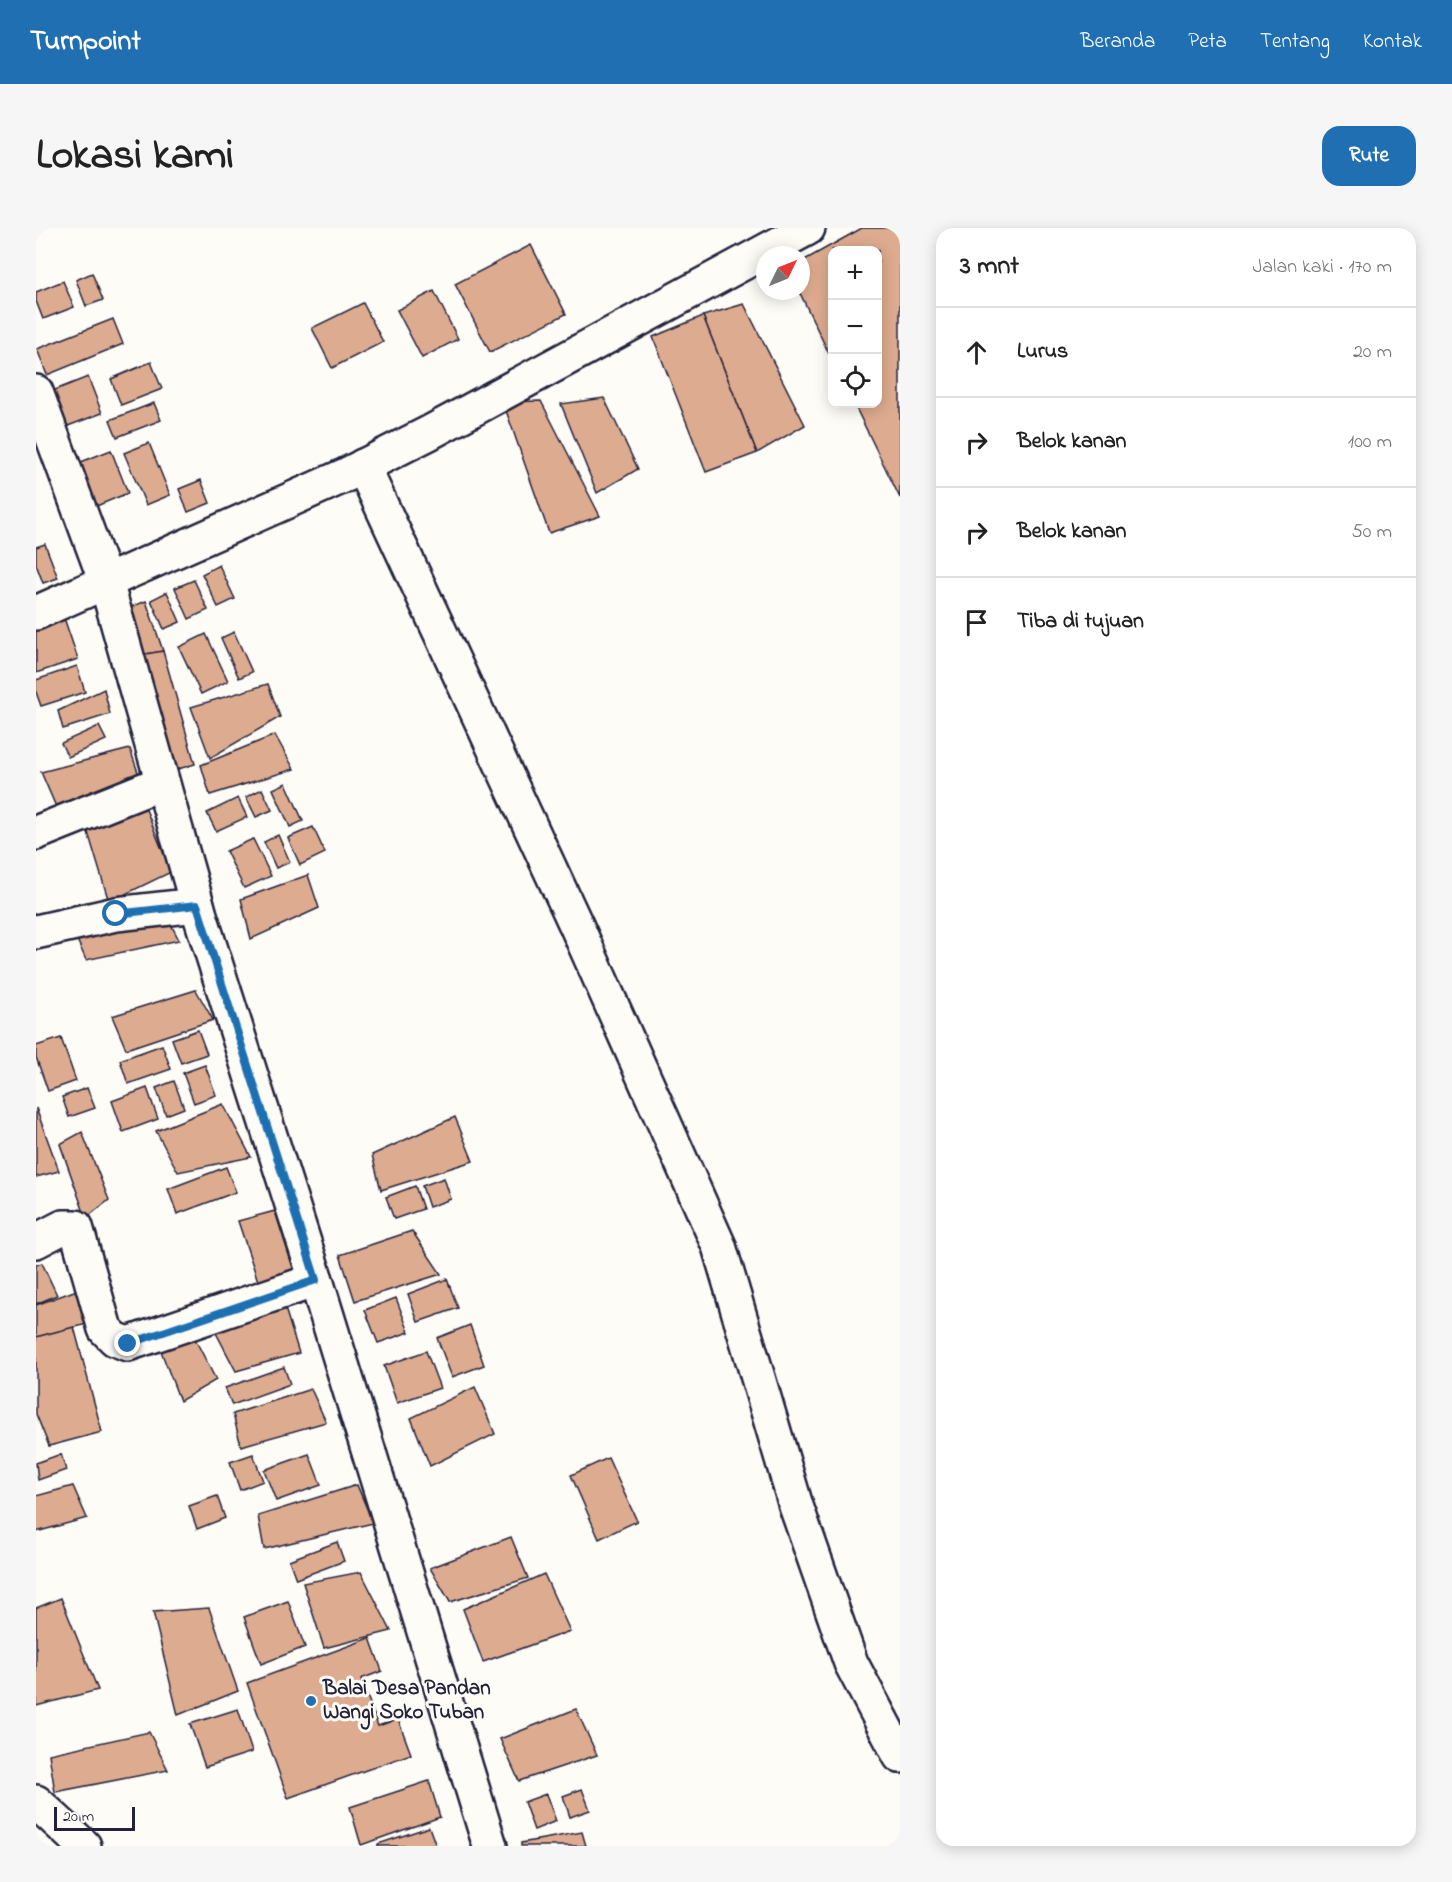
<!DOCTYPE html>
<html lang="id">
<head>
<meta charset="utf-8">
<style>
	:root { --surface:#fff; --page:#f6f6f6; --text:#222; --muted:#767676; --line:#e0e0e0; --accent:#1f6fb2 }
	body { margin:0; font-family:"Indie Flower",sans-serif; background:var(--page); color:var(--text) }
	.controls { position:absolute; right:18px; top:18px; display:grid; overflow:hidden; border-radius:12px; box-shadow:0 3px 15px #0003 }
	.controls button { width:54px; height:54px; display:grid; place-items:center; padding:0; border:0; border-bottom:2px solid var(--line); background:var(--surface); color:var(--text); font:30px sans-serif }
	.compass { position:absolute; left:720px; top:18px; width:54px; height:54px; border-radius:50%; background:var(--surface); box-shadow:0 3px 15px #0003; rotate:47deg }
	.scale { position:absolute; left:18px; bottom:15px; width:81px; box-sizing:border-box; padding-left:6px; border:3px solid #22223b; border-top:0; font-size:16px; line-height:21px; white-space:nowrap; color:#22223b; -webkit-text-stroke:4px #fdfcf7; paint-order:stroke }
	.stop { position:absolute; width:18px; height:18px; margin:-14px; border:4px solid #1f6fb2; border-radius:50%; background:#fff }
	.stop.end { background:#1f6fb2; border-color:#fff; box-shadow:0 2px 6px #0008 }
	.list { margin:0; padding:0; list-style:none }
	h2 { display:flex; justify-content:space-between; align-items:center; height:78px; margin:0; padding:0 24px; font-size:26px }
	h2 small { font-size:20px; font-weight:400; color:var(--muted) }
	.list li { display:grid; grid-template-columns:39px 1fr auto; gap:18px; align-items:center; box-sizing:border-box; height:90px; padding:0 24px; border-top:2px solid var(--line) }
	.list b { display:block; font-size:22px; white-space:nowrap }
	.list em { font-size:20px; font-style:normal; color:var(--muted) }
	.icon { flex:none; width:33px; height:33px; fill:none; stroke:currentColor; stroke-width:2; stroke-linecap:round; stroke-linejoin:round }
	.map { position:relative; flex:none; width:864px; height:1618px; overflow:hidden; border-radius:18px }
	header { display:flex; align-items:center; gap:36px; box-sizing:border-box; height:84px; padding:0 30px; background:var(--accent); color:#fff }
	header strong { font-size:28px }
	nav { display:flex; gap:33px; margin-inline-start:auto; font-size:21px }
	.intro { display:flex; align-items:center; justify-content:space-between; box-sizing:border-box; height:144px; padding:0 36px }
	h1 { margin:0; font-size:42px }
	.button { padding:15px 27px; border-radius:18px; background:var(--accent); color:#fff; font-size:21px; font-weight:700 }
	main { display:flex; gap:36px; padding:0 36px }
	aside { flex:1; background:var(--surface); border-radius:18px; box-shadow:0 3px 15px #0003 }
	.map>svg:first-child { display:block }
	.building { fill:#ddab8f; stroke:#22223b; stroke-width:1.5 }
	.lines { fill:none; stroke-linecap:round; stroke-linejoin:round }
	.minor-casing { stroke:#22223b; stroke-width:38 }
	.minor { stroke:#fdfcf7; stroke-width:33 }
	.route { stroke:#1f6fb2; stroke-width:8 }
	.poi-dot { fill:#1f6fb2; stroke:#fdfcf7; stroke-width:2 }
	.labels { text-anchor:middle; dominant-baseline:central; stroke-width:6; stroke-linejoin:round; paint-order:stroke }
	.poi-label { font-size:21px; font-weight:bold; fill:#22223b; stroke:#fdfcf7; text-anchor:start }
</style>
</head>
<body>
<header>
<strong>Turnpoint</strong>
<nav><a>Beranda</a><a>Peta</a><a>Tentang</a><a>Kontak</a></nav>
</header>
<div class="intro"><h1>Lokasi kami</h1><a class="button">Rute</a></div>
<main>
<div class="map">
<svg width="864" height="1618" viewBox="0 0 864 1618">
	<rect width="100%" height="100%" fill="#fdfcf7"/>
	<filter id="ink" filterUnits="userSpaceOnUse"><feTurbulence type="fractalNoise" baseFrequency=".0167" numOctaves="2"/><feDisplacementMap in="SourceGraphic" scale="12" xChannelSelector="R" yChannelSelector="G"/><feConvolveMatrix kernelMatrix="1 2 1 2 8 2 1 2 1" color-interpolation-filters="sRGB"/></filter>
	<g filter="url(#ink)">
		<g class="building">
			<path d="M826 0H864V270L818 176H842V22H796V132L763 63H765V34Z"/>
			<path d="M495 17 530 86 454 124 419 56Z"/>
			<path d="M56 45 67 72 50 78 40 52Z"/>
			<path d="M27 53 38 79 7 91 0 73V64Z"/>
			<path d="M398 63 422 111 386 130 361 82Z"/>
			<path d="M327 75 347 114 296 140 276 100Z"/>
			<path d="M708 76 769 197 721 225 667 88Z"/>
			<path d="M667 88 721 225 670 244 617 109Z"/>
			<path d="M77 91 87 116 11 147 1 121Z"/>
			<path d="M115 134 126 161 85 177 75 151Z"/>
			<path d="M52 149 66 185 24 201 9 166Z"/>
			<path d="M568 170 602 241 561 265 525 176Z"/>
			<path d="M505 173 564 288 513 305 467 174Z"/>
			<path d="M118 175 125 192 81 209 74 192Z"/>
			<path d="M113 215 134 267 110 277 88 225Z"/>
			<path d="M75 222 92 265 58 279 40 236Z"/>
			<path d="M165 252 174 275 152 284 143 261Z"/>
			<path d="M9 316 22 350 7 355 0 336V319Z"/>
			<path d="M183 337 199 371 182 379 166 346Z"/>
			<path d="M158 352 172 382 153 391 139 360Z"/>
			<path d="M131 364 144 394 128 401 115 372Z"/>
			<path d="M110 373 127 423 98 428 83 384Z"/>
			<path d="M27 387 42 431 0 445V396Z"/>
			<path d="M198 404 216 444 203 450 185 410Z"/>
			<path d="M170 406 192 453 165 466 143 419Z"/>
			<path d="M127 423 159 536 132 544 98 428Z"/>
			<path d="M41 438 49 464 5 478 0 464V452Z"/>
			<path d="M232 456 244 489 174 530 155 479Z"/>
			<path d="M68 461 74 486 27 501 22 483Z"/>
			<path d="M63 498 70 512 32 529 25 515Z"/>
			<path d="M239 507 258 541 174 567 165 537Z"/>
			<path d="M94 521 105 553 24 588 5 544Z"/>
			<path d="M250 555 267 593 254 599 237 561Z"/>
			<path d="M226 561 236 582 220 589 210 569Z"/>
			<path d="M103 564 135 644 73 674 48 591Z"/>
			<path d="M202 570 211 589 180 603 171 585Z"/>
			<path d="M277 599 289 625 264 637 252 610Z"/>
			<path d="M242 607 254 634 240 640 228 614Z"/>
			<path d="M217 611 235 648 208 660 190 623Z"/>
			<path d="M272 647 283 680 215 711 205 671Z"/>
			<path d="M126 679 143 712 50 732 34 696Z"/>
			<path d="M160 762 177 792 90 821 76 788Z"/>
			<path d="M162 802 171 826 145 835 136 811Z"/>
			<path d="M25 810 40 853 12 863 0 829V818Z"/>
			<path d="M126 817 135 841 92 856 84 832Z"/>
			<path d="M169 837 180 867 158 875 147 845Z"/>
			<path d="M138 853 148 880 130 887 120 860Z"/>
			<path d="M51 860 59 880 33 889 26 869Z"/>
			<path d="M111 860 122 891 87 904 76 873Z"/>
			<path d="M187 876 215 929 142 944 120 903Z"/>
			<path d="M0 880 23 943 0 949Z"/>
			<path d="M419 889 437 933 345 962 336 927Z"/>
			<path d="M46 904 73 972 50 990 24 916Z"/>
			<path d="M190 939 200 964 141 986 132 961Z"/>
			<path d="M408 950 415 971 393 979 386 958Z"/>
			<path d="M379 958 387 981 358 991 350 969Z"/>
			<path d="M239 983 261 1051 225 1062 202 993Z"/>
			<path d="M376 1003 405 1046 319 1073 304 1027Z"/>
			<path d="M6 1035 21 1067 0 1076V1037Z"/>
			<path d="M411 1051 422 1080 382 1094 372 1066Z"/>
			<path d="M49 1059 67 1092 0 1109V1077Z"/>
			<path d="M360 1070 373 1104 342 1115 329 1082Z"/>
			<path d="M247 1074 263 1125 200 1143 178 1101Z"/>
			<path d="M434 1097 448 1137 416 1149 401 1110Z"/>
			<path d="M38 1099 66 1204 13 1218 0 1186V1109Z"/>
			<path d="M159 1111 180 1152 144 1173 125 1123Z"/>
			<path d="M390 1123 404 1160 361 1175 348 1138Z"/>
			<path d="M248 1139 254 1156 196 1177 189 1160Z"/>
			<path d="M439 1159 459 1206 394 1238 375 1190Z"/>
			<path d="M275 1161 290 1194 205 1218 197 1186Z"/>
			<path d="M25 1226 30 1242 2 1252 0 1235Z"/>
			<path d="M217 1226 227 1253 204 1262 194 1234Z"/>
			<path d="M273 1226 285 1257 240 1273 228 1242Z"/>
			<path d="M572 1230 601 1293 563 1311 535 1247Z"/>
			<path d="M321 1257 337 1295 228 1321 222 1288Z"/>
			<path d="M37 1258 51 1290 0 1304V1268Z"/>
			<path d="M181 1268 189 1290 161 1301 153 1278Z"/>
			<path d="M475 1309 492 1350 414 1374 394 1340Z"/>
			<path d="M301 1314 308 1333 260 1351 253 1332Z"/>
			<path d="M325 1344 355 1403 288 1420 267 1355Z"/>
			<path d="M508 1346 534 1403 447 1434 427 1381Z"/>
			<path d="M25 1370 62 1462 0 1478V1380Z"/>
			<path d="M252 1373 269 1419 225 1436 208 1389Z"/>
			<path d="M173 1380 202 1463 142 1487 117 1384Z"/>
			<path d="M334 1410 346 1443 325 1451 342 1498 362 1491 375 1526 252 1570 211 1455Z"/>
			<path d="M202 1481 216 1524 169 1539 154 1496Z"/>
			<path d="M540 1481 561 1527 483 1553 464 1511Z"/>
			<path d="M113 1504 132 1542 19 1564 13 1526Z"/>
			<path d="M393 1553 404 1589 325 1617 314 1579Z"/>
			<path d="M546 1561 554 1582 534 1589 527 1568Z"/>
			<path d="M510 1566 520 1593 498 1602 488 1574Z"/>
			<path d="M393 1599 400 1618H342V1616Z"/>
			<path d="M546 1604 550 1618H485V1615Z"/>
		</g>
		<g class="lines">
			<g class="minor-casing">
				<g id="minor">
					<path d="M0 164 70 354 164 687 280 1052 454 1618"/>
					<path d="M327 238 541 699 683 1018 760 1278 815 1435 864 1528"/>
					<path d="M0 385 310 247 393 205 772 0"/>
					<path d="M0 605 125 555"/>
					<path d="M0 704 80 686 161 677"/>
					<path d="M0 1013 27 999H40L69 1101 79 1111 92 1116 280 1052"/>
					<path d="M0 1574 48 1618"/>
				</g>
			</g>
			<use href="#minor" class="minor"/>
		</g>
	</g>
	<g class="lines" filter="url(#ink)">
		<path class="route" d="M80 686 161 677 280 1052 92 1116"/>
	</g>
	<circle class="poi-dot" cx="275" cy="1473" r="6"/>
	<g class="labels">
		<g class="poi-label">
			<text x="287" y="1461">Balai Desa Pandan<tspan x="287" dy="24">Wangi Soko Tuban</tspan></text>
		</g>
	</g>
</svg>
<div class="controls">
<button>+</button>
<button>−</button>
<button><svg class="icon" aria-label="locate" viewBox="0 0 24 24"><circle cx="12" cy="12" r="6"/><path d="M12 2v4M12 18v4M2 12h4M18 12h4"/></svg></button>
</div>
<svg class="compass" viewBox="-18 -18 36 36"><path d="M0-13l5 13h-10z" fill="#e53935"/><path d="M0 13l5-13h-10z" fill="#767676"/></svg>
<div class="scale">20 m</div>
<div class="stop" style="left:80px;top:686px"></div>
<div class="stop end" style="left:92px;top:1116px"></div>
</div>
<aside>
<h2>3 mnt<small>Jalan kaki · 170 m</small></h2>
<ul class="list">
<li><svg class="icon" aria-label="ahead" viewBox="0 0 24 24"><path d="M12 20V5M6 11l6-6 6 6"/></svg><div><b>Lurus</b></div><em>20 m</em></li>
<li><svg class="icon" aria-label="right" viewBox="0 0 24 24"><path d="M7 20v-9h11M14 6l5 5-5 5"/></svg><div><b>Belok kanan</b></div><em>100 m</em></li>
<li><svg class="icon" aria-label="right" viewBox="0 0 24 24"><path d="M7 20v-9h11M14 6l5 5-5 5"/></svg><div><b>Belok kanan</b></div><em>50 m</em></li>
<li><svg class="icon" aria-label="arrive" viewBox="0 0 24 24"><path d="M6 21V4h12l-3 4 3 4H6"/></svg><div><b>Tiba di tujuan</b></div></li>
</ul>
</aside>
</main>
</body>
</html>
